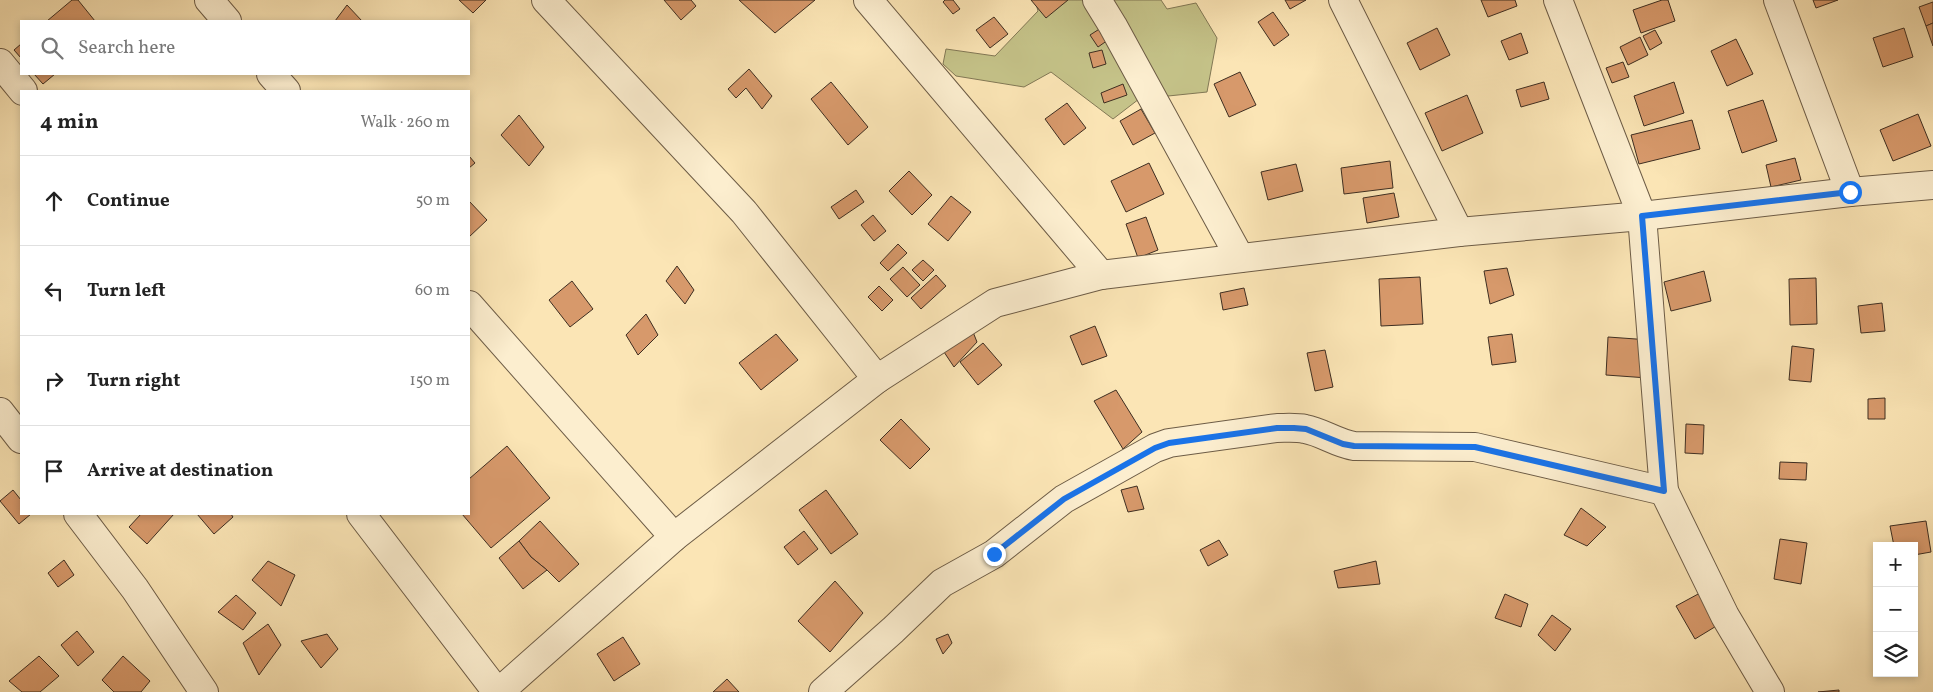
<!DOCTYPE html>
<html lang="en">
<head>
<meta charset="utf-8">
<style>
	:root { --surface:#fff; --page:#f6f6f6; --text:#222; --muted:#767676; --line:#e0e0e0 }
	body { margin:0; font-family:Vollkorn,serif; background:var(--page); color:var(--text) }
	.controls { position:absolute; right:15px; bottom:15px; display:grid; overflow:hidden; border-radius:0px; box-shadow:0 2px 8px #0003 }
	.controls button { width:45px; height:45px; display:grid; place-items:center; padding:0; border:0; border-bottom:1px solid var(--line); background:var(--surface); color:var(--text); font:25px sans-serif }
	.stop { position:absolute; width:15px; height:15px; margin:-11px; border:4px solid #1a73e8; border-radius:50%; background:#fff }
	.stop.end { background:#1a73e8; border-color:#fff; box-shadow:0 1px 5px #0008 }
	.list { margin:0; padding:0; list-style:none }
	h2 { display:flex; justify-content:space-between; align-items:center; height:65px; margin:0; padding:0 20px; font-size:21px }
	h2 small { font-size:16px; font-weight:400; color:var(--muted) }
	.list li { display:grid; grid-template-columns:32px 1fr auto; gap:15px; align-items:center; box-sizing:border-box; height:90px; padding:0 20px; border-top:1px solid var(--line) }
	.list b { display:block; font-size:19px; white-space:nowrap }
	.list em { font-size:16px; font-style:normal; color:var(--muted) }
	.icon { flex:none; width:28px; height:28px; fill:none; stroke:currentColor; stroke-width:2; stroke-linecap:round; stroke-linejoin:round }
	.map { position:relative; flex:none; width:1933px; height:692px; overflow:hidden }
	.search { position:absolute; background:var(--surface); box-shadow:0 2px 8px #0003; left:20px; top:20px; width:450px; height:55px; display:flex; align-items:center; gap:12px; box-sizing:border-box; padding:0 18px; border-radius:0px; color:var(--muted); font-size:19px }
	.panel { position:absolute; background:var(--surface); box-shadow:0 2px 8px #0003; left:20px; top:90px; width:450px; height:425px; border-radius:0px }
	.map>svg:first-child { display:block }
	.green { fill:#c5c389; stroke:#827855 }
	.building { fill:#d7996b; stroke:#3e2e21 }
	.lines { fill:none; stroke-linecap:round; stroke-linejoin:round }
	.minor-casing { stroke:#6d5c46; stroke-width:30 }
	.minor { stroke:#fceecf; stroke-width:28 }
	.route { stroke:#1a73e8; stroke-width:6 }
</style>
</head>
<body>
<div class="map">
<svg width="1933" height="692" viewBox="0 0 1933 692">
	<rect width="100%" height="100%" fill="#fbe5b5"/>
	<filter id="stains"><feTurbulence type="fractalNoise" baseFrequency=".004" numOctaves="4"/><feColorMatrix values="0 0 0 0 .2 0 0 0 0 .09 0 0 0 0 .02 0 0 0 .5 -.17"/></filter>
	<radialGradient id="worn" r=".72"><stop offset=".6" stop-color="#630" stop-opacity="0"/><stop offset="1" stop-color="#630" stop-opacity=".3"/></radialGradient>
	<path class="green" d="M1035 0H1161L1167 9 1196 3 1217 38 1207 92 1139 99 1113 119 1051 72 1024 87 956 76 943 64 946 49 995 56 1038 11Z"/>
	<g class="building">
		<path d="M72 0H78L95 21H47Z"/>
		<path d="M459 0H486L473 13Z"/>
		<path d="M664 0H691L696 6 681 20Z"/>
		<path d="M739 0H815L775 33Z"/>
		<path d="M945 0H953L960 9 953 14 943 2Z"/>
		<path d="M1031 0H1068L1046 18Z"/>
		<path d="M1285 0H1306L1290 9Z"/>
		<path d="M1481 0H1515L1517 6 1488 17Z"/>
		<path d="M1662 0H1668L1675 21 1641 33 1633 10Z"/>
		<path d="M1813 0H1838L1816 8Z"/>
		<path d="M1933 2V23L1926 26 1919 7Z"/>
		<path d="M347 5 362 21H335Z"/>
		<path d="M1273 12 1289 35 1274 46 1258 22Z"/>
		<path d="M994 17 1008 34 990 48 976 30Z"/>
		<path d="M1933 23V46L1926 26Z"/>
		<path d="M1101 28 1108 40 1098 47 1090 35Z"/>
		<path d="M1437 28 1450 55 1420 70 1407 43Z"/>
		<path d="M1904 28 1913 57 1883 67 1873 38Z"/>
		<path d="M1655 30 1662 43 1650 50 1643 36Z"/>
		<path d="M1521 33 1528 53 1509 60 1501 41Z"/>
		<path d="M1640 37 1648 55 1628 65 1620 47Z"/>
		<path d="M1736 39 1753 74 1727 86 1711 51Z"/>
		<path d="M21 44V58L14 50Z"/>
		<path d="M1102 50 1106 64 1093 68 1089 53Z"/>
		<path d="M1623 62 1629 77 1612 83 1606 68Z"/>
		<path d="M749 69 772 96 762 109 746 88 736 98 728 89Z"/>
		<path d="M1240 72 1256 105 1229 117 1214 84Z"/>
		<path d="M34 74H55L43 84Z"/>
		<path d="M831 82 868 127 848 145 811 99Z"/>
		<path d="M1544 82 1549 99 1521 107 1516 90Z"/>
		<path d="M1674 82 1684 113 1644 126 1634 96Z"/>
		<path d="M1123 84 1127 95 1104 103 1101 93Z"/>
		<path d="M1467 95 1483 133 1442 151 1425 113Z"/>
		<path d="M1763 100 1777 141 1742 153 1728 111Z"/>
		<path d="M1067 103 1086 128 1064 145 1045 119Z"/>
		<path d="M1141 109 1155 133 1133 145 1120 121Z"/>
		<path d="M1918 114 1931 146 1893 161 1880 130Z"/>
		<path d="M519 115 544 147 529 166 501 135Z"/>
		<path d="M1692 120 1700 149 1639 164 1631 135Z"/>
		<path d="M469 156 475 163 469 168Z"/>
		<path d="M1795 158 1801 180 1771 187 1766 165Z"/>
		<path d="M1390 161 1393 188 1344 194 1341 168Z"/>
		<path d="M1149 163 1164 194 1126 212 1111 181Z"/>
		<path d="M1296 164 1303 191 1268 200 1261 172Z"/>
		<path d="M909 171 932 195 912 215 889 191Z"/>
		<path d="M856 190 864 202 839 219 831 207Z"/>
		<path d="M1394 193 1399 217 1367 223 1363 198Z"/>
		<path d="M951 196 971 212 948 241 928 224Z"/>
		<path d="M469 201 487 220 469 237Z"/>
		<path d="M873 215 886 231 874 241 861 225Z"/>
		<path d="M1146 217 1158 250 1138 258 1126 224Z"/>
		<path d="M898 244 907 253 888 271 880 263Z"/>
		<path d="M923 260 934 270 923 281 912 270Z"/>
		<path d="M677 266 694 290 685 304 666 281Z"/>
		<path d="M903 267 920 285 907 297 890 279Z"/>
		<path d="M1507 268 1514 295 1490 304 1484 271Z"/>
		<path d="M1704 271 1711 301 1671 311 1664 282Z"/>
		<path d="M936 275 946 286 921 309 911 298Z"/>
		<path d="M1420 277 1423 324 1381 326 1379 279Z"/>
		<path d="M1816 278 1817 324 1790 325 1789 279Z"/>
		<path d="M572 281 593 309 570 327 549 300Z"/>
		<path d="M879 286 893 300 882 311 868 297Z"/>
		<path d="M1244 288 1248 305 1223 310 1220 293Z"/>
		<path d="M1882 303 1885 331 1861 333 1858 306Z"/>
		<path d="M646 314 658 335 638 355 626 335Z"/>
		<path d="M1095 326 1107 356 1082 365 1070 336Z"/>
		<path d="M973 332 977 342 954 367 944 352Z"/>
		<path d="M776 334 798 360 761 390 739 363Z"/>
		<path d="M1512 334 1516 362 1492 365 1488 337Z"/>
		<path d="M1608 337 1650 340 1648 378 1606 375Z"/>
		<path d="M983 343 1002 365 978 385 960 362Z"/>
		<path d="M1792 346 1814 349 1811 382 1789 380Z"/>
		<path d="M1325 350 1333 387 1315 391 1307 353Z"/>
		<path d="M1116 390 1142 432 1123 449 1094 401Z"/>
		<path d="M1885 398V419H1868V399Z"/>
		<path d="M901 419 930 449 910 469 880 440Z"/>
		<path d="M1686 424 1704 425 1703 454 1685 453Z"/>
		<path d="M507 446 550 498 491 548 462 514H469V479Z"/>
		<path d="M1780 462 1807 463 1806 480 1779 479Z"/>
		<path d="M1137 486 1144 509 1128 512 1121 490Z"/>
		<path d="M13 490 21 500V514H31L19 524 0 501Z"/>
		<path d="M826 490 858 534 831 554 799 510Z"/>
		<path d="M1581 508 1606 527 1587 546 1564 535Z"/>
		<path d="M141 514H174L147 544 129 527Z"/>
		<path d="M197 514H231L233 517 214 534Z"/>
		<path d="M540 521 579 564 559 582 547 570 531 557 519 541Z"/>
		<path d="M1926 521 1931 552 1914 555V546H1894L1890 526Z"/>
		<path d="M804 531 818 549 798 565 784 547Z"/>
		<path d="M1780 539 1807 543 1801 584 1774 579Z"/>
		<path d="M1219 540 1228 555 1208 566 1200 550Z"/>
		<path d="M519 541 531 557 547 570 523 589 499 558Z"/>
		<path d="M64 560 74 575 58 587 48 573Z"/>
		<path d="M268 561 295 575 281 606 252 580Z"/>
		<path d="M1376 561 1380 584 1338 588 1334 571Z"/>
		<path d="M835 581 863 613 830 652 798 621Z"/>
		<path d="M1700 593 1718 625 1695 639 1676 606Z"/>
		<path d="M1505 594 1528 604 1521 627 1495 618Z"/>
		<path d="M236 595 256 613 243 630 218 612Z"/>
		<path d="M1552 615 1571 629 1555 651 1538 635Z"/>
		<path d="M268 624 281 645 259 675 243 643Z"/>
		<path d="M77 631 94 652 78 666 61 645Z"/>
		<path d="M327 634 338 649 321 668 301 641Z"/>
		<path d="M948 634 952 643 943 654 936 639Z"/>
		<path d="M623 637 640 664 614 681 597 654Z"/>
		<path d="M39 656 59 676 40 692H22L9 681Z"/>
		<path d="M123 656 150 681 141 692H114L102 680Z"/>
		<path d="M727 679 739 692H713Z"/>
		<path d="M1839 690V692H1818Z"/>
	</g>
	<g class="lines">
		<g class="minor-casing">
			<g id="minor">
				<path d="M209 0 227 21"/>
				<path d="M546 0 744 212 877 379"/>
				<path d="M868 0 1101 275"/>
				<path d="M1097 0 1113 26 1240 258"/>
				<path d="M1343 0 1459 232"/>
				<path d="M1558 0 1642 216 1664 491 1725 616 1770 692"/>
				<path d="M1778 0 1850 192"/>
				<path d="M0 63 23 91"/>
				<path d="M271 74 286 91"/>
				<path d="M469 305 674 537"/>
				<path d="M0 412 21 439"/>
				<path d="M78 514 135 589 204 692"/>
				<path d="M361 514 497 692"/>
				<path d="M499 692 674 537 877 379 995 303 1101 275 1459 232 1642 216 1850 192 1933 185"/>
				<path d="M823 692 893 630 942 583 994 554 1064 499 1155 448 1169 443 1277 428C1286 428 1296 427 1305 429 1322 432 1336 443 1354 446L1475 447 1664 491"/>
			</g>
		</g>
		<use href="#minor" class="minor"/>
	</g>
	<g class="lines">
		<path class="route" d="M994 554 1064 499 1155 448 1169 443 1277 428H1294L1306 429 1343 444 1354 446 1475 447 1664 491 1642 216 1850 192"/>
	</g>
	<rect width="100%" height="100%" filter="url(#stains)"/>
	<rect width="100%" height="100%" fill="url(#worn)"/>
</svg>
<div class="controls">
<button>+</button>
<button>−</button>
<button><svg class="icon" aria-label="layers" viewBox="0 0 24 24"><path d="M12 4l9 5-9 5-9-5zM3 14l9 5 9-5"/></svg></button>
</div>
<div class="stop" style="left:1850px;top:192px"></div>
<div class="stop end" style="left:994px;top:554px"></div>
<div class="search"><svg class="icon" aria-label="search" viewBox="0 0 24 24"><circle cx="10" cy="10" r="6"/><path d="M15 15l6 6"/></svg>Search here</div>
<section class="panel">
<h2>4 min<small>Walk · 260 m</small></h2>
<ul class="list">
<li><svg class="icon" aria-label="ahead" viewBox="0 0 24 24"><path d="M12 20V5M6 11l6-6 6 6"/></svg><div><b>Continue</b></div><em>50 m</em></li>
<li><svg class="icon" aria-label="left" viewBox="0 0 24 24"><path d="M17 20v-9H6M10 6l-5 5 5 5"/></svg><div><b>Turn left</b></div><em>60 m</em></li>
<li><svg class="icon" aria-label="right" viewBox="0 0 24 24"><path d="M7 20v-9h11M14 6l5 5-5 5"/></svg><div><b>Turn right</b></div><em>150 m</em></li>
<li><svg class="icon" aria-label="arrive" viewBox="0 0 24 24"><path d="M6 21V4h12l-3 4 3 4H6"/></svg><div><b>Arrive at destination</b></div></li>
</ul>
</section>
</div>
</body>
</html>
